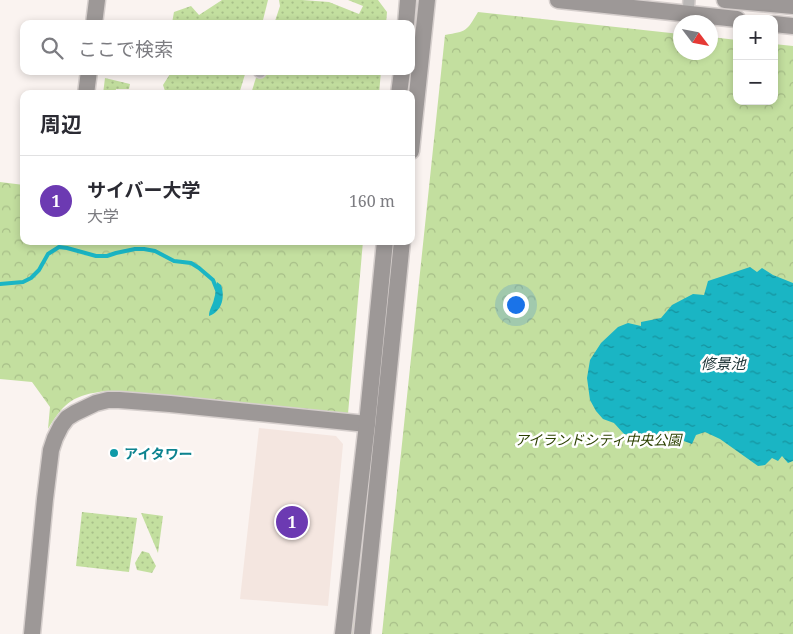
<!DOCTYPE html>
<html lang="ja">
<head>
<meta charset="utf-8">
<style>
	:root { --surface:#fff; --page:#f7f7f7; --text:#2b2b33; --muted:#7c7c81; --line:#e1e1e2; --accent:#6c3ab2 }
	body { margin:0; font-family:"Noto Serif","Noto Sans JP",serif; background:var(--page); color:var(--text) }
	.controls { position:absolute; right:15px; top:15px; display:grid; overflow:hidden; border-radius:10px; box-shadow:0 2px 8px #0003 }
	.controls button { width:45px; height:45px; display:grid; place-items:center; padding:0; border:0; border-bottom:1px solid var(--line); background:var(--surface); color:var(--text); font:25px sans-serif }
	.compass { position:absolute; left:673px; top:15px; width:45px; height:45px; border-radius:50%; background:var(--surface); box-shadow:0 2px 8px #0003; rotate:122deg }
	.you { position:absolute; left:515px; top:304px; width:18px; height:18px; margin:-12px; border:4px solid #fff; border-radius:50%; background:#1a73e8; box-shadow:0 0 0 8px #1a73e833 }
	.badge { display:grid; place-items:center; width:32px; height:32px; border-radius:50%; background:var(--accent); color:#fff; font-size:16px; font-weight:700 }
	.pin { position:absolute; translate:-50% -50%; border:2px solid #fff; box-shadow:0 1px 5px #0006 }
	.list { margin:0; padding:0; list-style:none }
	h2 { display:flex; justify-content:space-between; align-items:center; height:65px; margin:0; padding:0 20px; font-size:21px }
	h2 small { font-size:16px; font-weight:400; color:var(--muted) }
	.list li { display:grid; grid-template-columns:32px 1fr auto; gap:15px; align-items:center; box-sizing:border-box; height:90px; padding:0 20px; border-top:1px solid var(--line) }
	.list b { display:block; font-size:19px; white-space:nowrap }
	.list p { margin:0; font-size:16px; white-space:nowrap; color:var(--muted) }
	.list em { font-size:16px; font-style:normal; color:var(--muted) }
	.icon { flex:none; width:28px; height:28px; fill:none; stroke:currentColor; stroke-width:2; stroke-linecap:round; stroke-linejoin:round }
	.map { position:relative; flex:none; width:793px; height:634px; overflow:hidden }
	.search { position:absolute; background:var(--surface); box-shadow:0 2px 8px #0003; left:20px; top:20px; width:395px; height:55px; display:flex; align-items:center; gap:12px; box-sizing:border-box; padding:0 18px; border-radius:10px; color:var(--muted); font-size:19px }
	.panel { position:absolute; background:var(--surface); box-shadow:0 2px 8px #0003; left:20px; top:90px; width:395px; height:155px; border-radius:10px }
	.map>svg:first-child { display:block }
	.built { fill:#f4e6e0 }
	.grass { fill:url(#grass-dots) }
	.park { fill:url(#park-crowns) }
	.water { fill:url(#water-ripples) }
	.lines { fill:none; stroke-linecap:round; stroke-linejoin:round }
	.stream { stroke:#1ab5c4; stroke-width:4 }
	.street-casing { stroke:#d6cfcd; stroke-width:14 }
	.secondary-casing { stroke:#d6cfcd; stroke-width:19 }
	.street { stroke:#bab7b6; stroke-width:11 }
	.secondary { stroke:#9d9897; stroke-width:16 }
	.culture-dot { fill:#0f9aa8; stroke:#fff; stroke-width:2 }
	.labels { text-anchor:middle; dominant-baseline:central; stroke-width:5; stroke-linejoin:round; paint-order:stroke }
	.park-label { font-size:14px; font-style:italic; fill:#2c4101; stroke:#fff }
	.culture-label { font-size:14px; font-weight:bold; fill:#0d838f; stroke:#fff; text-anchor:start }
	.water-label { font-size:15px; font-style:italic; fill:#1e3538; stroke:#fff }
</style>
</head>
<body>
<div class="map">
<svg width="793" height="634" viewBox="0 0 793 634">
	<defs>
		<pattern id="grass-dots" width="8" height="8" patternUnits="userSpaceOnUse" patternTransform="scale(1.25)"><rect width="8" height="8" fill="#c3df9f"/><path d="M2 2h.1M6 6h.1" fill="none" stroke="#a7be88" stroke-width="1.8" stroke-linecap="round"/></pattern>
		<pattern id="park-crowns" width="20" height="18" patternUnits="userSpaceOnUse" patternTransform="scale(1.25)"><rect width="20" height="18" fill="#c3df9f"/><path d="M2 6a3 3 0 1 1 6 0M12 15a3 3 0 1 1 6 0" fill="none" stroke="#a7be88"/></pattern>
		<pattern id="water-ripples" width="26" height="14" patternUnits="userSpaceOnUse" patternTransform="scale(1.25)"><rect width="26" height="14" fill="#1ab5c4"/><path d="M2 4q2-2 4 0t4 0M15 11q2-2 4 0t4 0" fill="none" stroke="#16929e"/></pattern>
	</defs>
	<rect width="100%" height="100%" fill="#faf3f0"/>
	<path class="built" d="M259 428 336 436 343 444 328 606 240 599Z"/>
	<g class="grass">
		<path d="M222 0H268L262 24H161L172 23 174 12 191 6 199 15Z"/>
		<path d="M279 0H302L329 2 359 14 363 6 348 0H378L387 12 386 24H274L280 6Z"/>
		<path d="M166 71H246L239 94H166L163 85 170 74Z"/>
		<path d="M258 71H381L379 94H251Z"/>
		<path d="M105 78 130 84 129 89H116L115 94H103Z"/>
		<path d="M392 241H396L355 634H352Z"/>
		<path d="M82 512 137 518 129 572 76 566Z"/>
		<path d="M141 513 163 516 158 553Z"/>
		<path d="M142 551 149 553 156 566 152 573 137 570 135 563Z"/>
	</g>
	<g class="park">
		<path d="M478 12 680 34V52H710L711 37 737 40V101H774V44L793 46V634H382L445 35C467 31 466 32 478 12Z"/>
		<path d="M0 182 24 185V241H363L348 414 106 391C74 395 65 401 48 429L50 407 32 382 0 379Z"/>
	</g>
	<g class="water">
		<path d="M750 267 757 272 762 268 773 275 793 283V461L788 463 782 456 778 461 772 458 765 465 758 466 720 439 705 432 696 435 692 444 681 440 675 443 672 441 677 431C667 430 662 432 655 438L624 434 614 423 603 419 596 411 590 400 587 378 590 360 601 343 618 327 628 323 641 326V322L661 318 672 305 693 294 704 295 708 281Z"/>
		<path d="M217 282 221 285C225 296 223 311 209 316 209 309 213 305 214 299 216 294 215 288 217 282Z"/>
	</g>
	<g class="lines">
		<path class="stream" d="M0 284 23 282 31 278 39 270 48 254 59 247 67 248 96 256H107L116 253 135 249H144L155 251 174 261 191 263 199 268 213 280 217 290"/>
		<g class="street-casing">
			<g id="street">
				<path d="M688 14 689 0"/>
				<path d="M259 71 260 72"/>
			</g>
		</g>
		<g class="secondary-casing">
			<g id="secondary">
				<path d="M558 0 737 19"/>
				<path d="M725 0 793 6"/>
				<path d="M94 24 97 0"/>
				<path d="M406 24 408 0"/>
				<path d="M774 24 793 26"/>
				<path d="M86 94 89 71"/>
				<path d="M399 94 402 71"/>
				<path d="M411 151 427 0"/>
				<path d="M32 634 45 499 51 450 55 438 61 426 67 418 75 413 96 403 108 400H119L170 404 367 424"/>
				<path d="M343 634 367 424 385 241"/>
				<path d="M362 634 402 241"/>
			</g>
		</g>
		<use href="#street" class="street"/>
		<use href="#secondary" class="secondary"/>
	</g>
	<circle class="culture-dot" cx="114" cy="453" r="5"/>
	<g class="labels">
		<g class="park-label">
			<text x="598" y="439">アイランドシティ中央公園</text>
		</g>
		<g class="culture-label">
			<text x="124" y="453">アイタワー</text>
		</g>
		<g class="water-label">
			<text x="723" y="363">修景池</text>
		</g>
	</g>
</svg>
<div class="controls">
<button>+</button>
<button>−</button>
</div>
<svg class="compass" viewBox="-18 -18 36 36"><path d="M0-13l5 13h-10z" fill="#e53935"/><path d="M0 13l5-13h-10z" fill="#7c7c81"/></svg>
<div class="you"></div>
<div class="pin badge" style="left:292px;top:522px">1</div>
<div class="search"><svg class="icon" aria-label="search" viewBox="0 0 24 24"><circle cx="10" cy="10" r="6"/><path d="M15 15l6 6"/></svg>ここで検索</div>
<section class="panel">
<h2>周辺<small></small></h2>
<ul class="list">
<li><span class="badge">1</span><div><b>サイバー大学</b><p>大学</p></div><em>160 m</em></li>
</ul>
</section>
</div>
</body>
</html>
